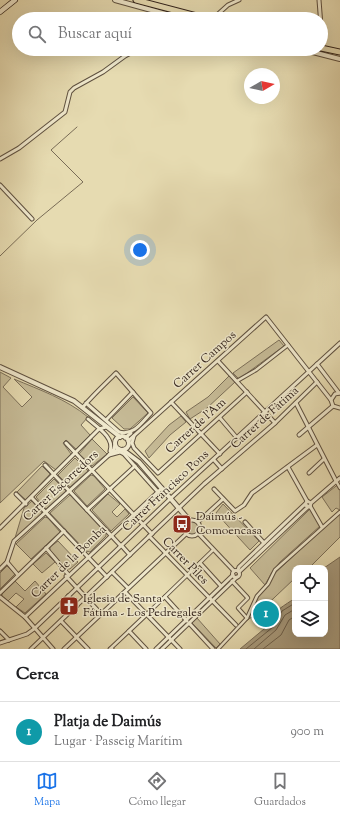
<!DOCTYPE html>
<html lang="es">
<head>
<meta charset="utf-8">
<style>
	:root { --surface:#fff; --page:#f2f2f2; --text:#202124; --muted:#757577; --line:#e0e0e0; --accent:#1a73e8 }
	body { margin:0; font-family:"Sorts Mill Goudy",serif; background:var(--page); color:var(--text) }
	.controls { position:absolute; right:12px; bottom:12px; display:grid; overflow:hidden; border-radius:8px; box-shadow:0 4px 16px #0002 }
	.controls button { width:36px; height:36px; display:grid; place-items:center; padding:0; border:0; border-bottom:1px solid var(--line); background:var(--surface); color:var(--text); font:20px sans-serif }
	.compass { position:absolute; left:244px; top:68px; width:36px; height:36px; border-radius:50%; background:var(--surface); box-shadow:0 4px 16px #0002; rotate:81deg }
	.you { position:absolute; left:140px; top:250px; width:14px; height:14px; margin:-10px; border:3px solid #fff; border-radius:50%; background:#1a73e8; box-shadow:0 0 0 6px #1a73e833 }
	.badge { display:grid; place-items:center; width:26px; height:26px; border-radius:50%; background:var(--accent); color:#fff; font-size:13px; font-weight:700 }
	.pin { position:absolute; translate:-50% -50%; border:2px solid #fff; box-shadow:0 1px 4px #0006 }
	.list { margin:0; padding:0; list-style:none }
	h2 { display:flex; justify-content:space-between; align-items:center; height:52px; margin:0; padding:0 16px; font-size:17px }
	h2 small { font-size:13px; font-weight:400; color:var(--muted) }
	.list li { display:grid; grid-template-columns:26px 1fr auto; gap:12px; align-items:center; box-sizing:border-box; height:60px; padding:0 16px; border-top:1px solid var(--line) }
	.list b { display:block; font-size:15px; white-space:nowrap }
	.list p { margin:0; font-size:13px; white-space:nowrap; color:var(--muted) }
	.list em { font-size:13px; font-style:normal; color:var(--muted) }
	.icon { flex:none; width:22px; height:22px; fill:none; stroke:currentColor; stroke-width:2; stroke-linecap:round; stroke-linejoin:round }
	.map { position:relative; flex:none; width:340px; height:649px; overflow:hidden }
	.search { position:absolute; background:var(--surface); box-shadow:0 4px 16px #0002; left:12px; right:12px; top:12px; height:44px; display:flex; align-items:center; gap:10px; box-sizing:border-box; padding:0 14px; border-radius:22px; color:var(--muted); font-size:15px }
	.sheet { height:112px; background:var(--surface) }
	nav { display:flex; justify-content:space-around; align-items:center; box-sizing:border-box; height:56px; border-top:1px solid var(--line); background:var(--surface); font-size:11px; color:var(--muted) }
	nav a { display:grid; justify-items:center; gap:2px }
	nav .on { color:var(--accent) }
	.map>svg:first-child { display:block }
	.green { fill:#c7bc98; stroke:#7c705a }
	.water { fill:#a99c7e; stroke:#796c56 }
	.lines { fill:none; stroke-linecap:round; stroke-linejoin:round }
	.shore { stroke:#6e604c; stroke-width:1 }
	.stream { stroke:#796c56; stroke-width:1 }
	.minor-tunnel { stroke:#c2b693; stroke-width:3; stroke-dasharray:3 1.5; stroke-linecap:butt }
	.pedestrian-casing { stroke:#5f5140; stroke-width:4.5 }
	.minor-casing { stroke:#5f5140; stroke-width:5 }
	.tertiary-casing { stroke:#5f5140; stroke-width:6 }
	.secondary-casing { stroke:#32231b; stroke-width:6 }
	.trunk-casing { stroke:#32231b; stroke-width:7 }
	.pedestrian { stroke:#efe8cc; stroke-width:2.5 }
	.minor { stroke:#efe8cc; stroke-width:3 }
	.tertiary { stroke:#efe8cc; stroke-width:4 }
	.secondary { stroke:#efe8cc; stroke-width:4.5 }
	.trunk { stroke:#e6dbb1; stroke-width:5 }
	.labels { text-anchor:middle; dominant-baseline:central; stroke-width:3; stroke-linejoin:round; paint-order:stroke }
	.street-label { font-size:12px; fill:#32231b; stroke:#efe8cc }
	.poi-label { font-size:12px; fill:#32231b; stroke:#efe8cc; text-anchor:start }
</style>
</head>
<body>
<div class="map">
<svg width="340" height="649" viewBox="0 0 340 649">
	<rect width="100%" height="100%" fill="#e6dbb1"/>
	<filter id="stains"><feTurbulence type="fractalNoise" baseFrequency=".005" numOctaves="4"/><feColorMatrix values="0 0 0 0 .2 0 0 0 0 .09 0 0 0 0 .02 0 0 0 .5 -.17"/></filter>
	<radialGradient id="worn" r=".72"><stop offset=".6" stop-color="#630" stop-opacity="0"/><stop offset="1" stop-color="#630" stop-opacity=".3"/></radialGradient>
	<g class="green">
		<path d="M279 340 284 346 239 379 233 373Z"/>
		<path d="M0 372 11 378 3 387 22 407 32 397 14 379C40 390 66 399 88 417L81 425 90 435 76 449 66 440 63 443 71 454 56 470 44 461 0 503Z"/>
		<path d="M229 376 235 382 207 408 190 419 186 412 208 397Z"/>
		<path d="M133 397 148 413 130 429H124L112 418Z"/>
		<path d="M181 416 186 422 170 435 149 458 145 451 169 425Z"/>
		<path d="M92 439 107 454 92 466 79 454Z"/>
		<path d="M75 458 88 471 70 487 58 475Z"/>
		<path d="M42 466 50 474 26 500 17 492Z"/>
		<path d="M91 475 94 476 105 489 87 506 74 491Z"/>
		<path d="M54 479 66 491 46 509 36 497Z"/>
		<path d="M340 483V510L336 508 332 512 322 497Z"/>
		<path d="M108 494 120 504 112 512 117 517 125 509 129 514 111 531 92 510Z"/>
		<path d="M70 495 106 533V536L90 552 86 551 50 513Z"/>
		<path d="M32 501 42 513 15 538 24 508Z"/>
		<path d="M223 504 259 541 250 550 216 513Z"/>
		<path d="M310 509 320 526 280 562 272 572 265 585 250 568Z"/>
		<path d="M340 513V537L309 568H295V578L255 616 248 619 258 597 268 586 274 574Z"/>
		<path d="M45 517 48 518 60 532 31 559 16 544Z"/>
		<circle cx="192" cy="528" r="8"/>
		<path d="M58 541 78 562 70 569H67L50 550V547Z"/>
		<path d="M46 553 55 562 42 573 33 564Z"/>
		<path d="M7 566 15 574 0 589V573Z"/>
		<path d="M15 581 25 591 35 581 46 594 25 613 16 607 24 599 16 593 8 601 2 596V594Z"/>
		<path d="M197 618 220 644 216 648 192 623Z"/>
	</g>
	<path class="water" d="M340 557V649H240L270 624C271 611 286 605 295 598V634H325L324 568Z"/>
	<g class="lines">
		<g class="shore">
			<path d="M246 649 273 627 282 611 295 603"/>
			<path d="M254 649 276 630 285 615 295 609"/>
			<path d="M263 649 281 635 289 620 295 616"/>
		</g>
		<path class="stream" d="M0 256 37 220 83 182 51 150 77 127"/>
		<path class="minor-tunnel" d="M214 19 218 14"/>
		<g class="pedestrian-casing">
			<g id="pedestrian">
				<path d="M237 381 256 370 288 345"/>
				<path d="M336 481 340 488"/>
				<path d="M147 614 213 550"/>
				<path d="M247 618 238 608 248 598"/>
				<path d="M111 648 129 631"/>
				<path d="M218 649 247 618 257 596 268 584 275 570 340 512"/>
			</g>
		</g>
		<g class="minor-casing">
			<g id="minor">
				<path d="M319 0 322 39"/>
				<path d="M218 14 228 5 239 0"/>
				<path d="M0 159 19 148 65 112 70 92 74 88 103 72 125 56 138 49"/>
				<path d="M0 185 32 219"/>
				<path d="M218 361 275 423"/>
				<path d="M317 364 339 393"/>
				<path d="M340 393 335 394 331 400 333 406 340 408"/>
				<path d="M171 402 220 454"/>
				<path d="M296 403 336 481"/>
				<path d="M83 407C93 395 105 384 116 373L151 413C142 422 134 436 119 432L86 403"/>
				<path d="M220 418 237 438"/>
				<path d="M88 419C97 427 115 438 110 451"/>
				<path d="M106 420 133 392"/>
				<path d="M299 435 333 406"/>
				<path d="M134 436 132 443 134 448 158 473 247 392"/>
				<path d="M125 438 131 433"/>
				<path d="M128 441 266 317 331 400"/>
				<path d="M66 443 152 534"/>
				<path d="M112 453 119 449"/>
				<path d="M109 455 120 452 124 454 158 492"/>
				<path d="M214 460 222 469"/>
				<path d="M45 465 121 546"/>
				<path d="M288 467 307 501"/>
				<path d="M309 473 324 459"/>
				<path d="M214 489 235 511 244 505 252 493 317 445"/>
				<path d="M16 494 26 504"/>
				<path d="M32 498 107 577"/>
				<path d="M311 503 307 501 305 505 310 507 311 503 340 478"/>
				<path d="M310 506 322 527"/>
				<path d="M87 510 135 466"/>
				<circle cx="192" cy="528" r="8"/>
				<path d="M198 522 223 499"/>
				<path d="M245 522 264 543"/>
				<path d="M0 528 99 429 106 427"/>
				<path d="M198 533 234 571"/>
				<path d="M149 536 236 625"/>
				<path d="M121 545 130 555"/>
				<path d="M46 548 68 574"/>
				<path d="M7 562 18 575"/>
				<path d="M200 563 221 586"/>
				<path d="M0 569 7 562 14 541 109 455 114 449 115 444"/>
				<path d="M238 570 239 567 305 504"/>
				<circle cx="236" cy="574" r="3.5"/>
				<path d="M112 572 128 588"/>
				<path d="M239 572 308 507"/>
				<path d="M66 576 101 614"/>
				<path d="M232 581 247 597"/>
				<path d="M125 592 180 649"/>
				<path d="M0 593 64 531"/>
				<path d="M68 596 77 606"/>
				<path d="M0 597 25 617 53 649"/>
				<path d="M165 597 187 621"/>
				<path d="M25 617 162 488"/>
				<path d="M61 621 88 649"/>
				<path d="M189 623 213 649"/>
				<path d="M0 631 9 640"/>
				<path d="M0 643 27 634 34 629 171 498 340 343"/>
				<path d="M31 649 204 484 275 423 317 382"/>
				<path d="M64 649 186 534"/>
				<path d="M110 649H112"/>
				<path d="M146 649 129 631 147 614"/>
				<path d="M156 649 233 575"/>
				<path d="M162 649 237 577"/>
			</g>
		</g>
		<g class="tertiary-casing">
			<g id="tertiary">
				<path d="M115 0 184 19"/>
				<path d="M301 49 340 59"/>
				<path d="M0 367 74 401 120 437"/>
				<circle cx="122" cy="443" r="7"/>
				<path d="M123 450 139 462 189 520"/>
			</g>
		</g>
		<g class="secondary-casing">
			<path id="secondary" d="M0 12 15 0"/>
		</g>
		<g class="trunk-casing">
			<g id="trunk">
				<path d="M136 0 208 19"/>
				<path d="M321 48 340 52"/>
			</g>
		</g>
		<use href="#pedestrian" class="pedestrian"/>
		<use href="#minor" class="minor"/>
		<use href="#tertiary" class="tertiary"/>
		<use href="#secondary" class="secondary"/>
		<use href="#trunk" class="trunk"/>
	</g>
	<defs>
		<g id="bus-square" transform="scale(1)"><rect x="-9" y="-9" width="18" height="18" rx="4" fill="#8f2418" stroke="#efe8cc"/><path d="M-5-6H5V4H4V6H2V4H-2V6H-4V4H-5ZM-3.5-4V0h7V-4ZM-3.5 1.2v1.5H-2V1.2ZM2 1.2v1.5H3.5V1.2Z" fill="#fff"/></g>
		<g id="church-square" transform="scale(1)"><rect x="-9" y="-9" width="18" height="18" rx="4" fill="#8f2418" stroke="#efe8cc"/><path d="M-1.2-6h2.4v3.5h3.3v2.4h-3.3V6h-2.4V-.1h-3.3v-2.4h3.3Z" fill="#fff"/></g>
	</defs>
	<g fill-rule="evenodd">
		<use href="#bus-square" x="182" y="524"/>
		<use href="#church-square" x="69" y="606"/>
	</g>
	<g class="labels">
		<g class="street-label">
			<text transform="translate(205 360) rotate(-42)">Carrer Campos</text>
			<text transform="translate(265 418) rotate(-42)">Carrer de Fàtima</text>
			<text transform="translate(196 426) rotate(-42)">Carrer de l'Am</text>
			<text transform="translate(61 486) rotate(-43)">Carrer Escorredors</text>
			<text transform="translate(166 491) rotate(-43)">Carrer Francisco Pons</text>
			<text transform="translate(185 561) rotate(46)">Carrer Piles</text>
			<text transform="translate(69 562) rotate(-44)">Carrer de la Bomba</text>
		</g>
		<g class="poi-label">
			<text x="196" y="517">Daimús -<tspan x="196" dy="14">Comoencasa</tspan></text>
			<text x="83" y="599">Iglesia de Santa<tspan x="83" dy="14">Fátima - Los Pedregales</tspan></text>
		</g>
	</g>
	<rect width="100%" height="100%" filter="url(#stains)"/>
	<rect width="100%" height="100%" fill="url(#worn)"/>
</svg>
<div class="controls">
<button><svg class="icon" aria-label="locate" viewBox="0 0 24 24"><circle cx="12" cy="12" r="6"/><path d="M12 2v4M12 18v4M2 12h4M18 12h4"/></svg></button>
<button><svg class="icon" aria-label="layers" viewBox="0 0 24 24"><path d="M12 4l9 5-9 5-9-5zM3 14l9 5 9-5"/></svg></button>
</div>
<svg class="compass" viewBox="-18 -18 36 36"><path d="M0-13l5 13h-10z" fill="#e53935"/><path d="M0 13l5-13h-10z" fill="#757577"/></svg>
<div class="you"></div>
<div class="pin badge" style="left:266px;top:614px;background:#0f9aa8">1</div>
<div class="search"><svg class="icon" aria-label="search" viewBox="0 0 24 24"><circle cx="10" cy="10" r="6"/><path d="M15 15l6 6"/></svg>Buscar aquí</div>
</div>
<section class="sheet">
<h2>Cerca<small></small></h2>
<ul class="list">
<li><span class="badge" style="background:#0f9aa8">1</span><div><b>Platja de Daimús</b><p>Lugar · Passeig Marítim</p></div><em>900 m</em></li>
</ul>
</section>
<nav>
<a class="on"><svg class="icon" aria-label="map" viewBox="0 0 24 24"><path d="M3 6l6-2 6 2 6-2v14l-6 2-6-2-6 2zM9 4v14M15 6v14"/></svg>Mapa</a>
<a><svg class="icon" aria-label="directions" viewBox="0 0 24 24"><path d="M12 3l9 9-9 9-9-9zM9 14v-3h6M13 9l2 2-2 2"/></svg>Cómo llegar</a>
<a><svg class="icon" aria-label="saved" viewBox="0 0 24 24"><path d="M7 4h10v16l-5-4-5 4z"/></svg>Guardados</a>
</nav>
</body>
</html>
